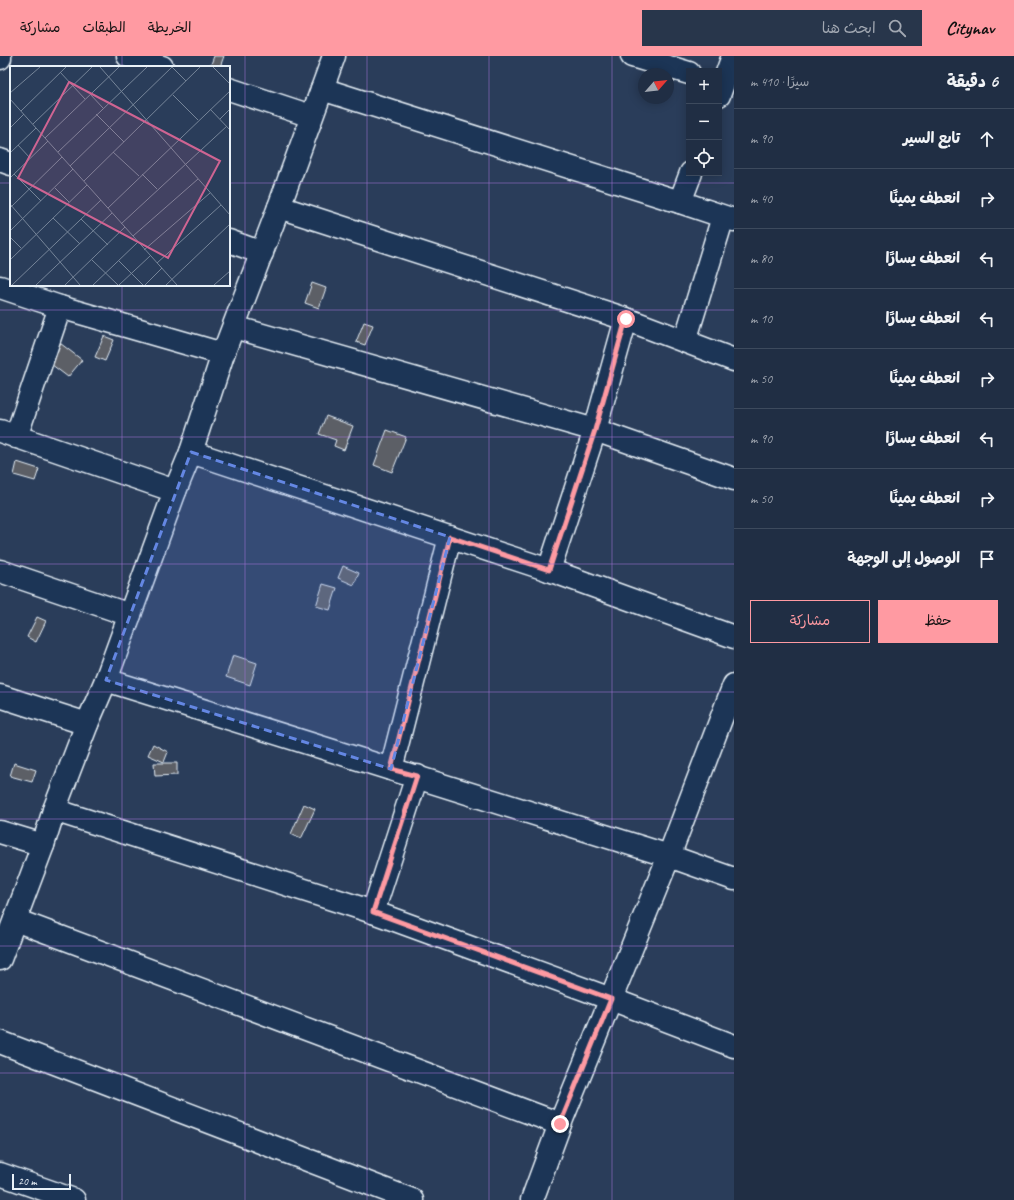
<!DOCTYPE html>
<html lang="ar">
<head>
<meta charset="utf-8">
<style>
	:root { --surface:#202e44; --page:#28364b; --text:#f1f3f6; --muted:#a2a8b2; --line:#3d4a5d; --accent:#ff9aa2 }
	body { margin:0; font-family:Caveat,"Playpen Sans Arabic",sans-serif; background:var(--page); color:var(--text); direction:rtl }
	.controls { position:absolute; right:12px; top:12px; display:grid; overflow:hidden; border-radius:0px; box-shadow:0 2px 10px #0003 }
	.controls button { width:36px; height:36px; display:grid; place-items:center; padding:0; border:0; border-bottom:1px solid var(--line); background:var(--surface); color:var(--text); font:20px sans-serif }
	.compass { position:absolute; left:638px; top:12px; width:36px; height:36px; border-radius:50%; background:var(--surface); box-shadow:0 2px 10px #0003; rotate:62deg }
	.scale { position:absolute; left:12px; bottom:10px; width:59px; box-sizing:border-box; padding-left:4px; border:2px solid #e8f1f8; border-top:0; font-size:11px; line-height:14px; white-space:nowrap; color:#e8f1f8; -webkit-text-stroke:3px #1d3557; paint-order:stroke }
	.stop { position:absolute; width:12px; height:12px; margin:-9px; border:3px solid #ff9aa2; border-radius:50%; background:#fff }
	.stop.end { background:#ff9aa2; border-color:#fff; box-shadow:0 1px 4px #0008 }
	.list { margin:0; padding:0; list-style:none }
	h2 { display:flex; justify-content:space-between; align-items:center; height:52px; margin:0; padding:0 16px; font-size:17px }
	h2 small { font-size:13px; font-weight:400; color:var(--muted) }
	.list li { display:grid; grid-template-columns:26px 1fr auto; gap:12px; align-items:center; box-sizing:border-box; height:60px; padding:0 16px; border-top:1px solid var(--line) }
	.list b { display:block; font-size:15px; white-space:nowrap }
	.list em { font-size:13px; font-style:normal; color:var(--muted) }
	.actions { display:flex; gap:8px; padding:12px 16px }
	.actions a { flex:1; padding:9px 0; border:1px solid var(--accent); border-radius:0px; text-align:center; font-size:14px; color:var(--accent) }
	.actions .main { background:var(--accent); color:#111 }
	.icon { flex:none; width:22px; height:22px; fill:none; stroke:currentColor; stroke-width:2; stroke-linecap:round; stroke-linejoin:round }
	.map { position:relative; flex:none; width:734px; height:1144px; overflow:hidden; direction:ltr }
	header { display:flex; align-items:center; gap:24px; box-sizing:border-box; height:56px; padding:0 20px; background:var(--accent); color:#111 }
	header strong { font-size:19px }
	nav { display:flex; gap:22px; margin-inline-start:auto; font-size:14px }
	.search { width:280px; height:36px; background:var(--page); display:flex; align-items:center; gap:10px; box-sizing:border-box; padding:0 14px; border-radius:0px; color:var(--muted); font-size:15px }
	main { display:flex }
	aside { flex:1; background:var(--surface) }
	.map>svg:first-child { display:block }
	.building { fill:#5c5e66; stroke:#e8f1f8 }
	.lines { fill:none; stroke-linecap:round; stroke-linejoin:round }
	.street-casing { stroke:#e8f1f8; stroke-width:25 }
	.street { stroke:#1d3557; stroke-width:22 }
	.route { stroke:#ff9aa2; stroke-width:5 }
	.marked { fill:#6487e3; fill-opacity:0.2; stroke:#6487e3; stroke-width:3; stroke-dasharray:8 5; stroke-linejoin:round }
	.grid { fill:none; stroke:#a171d3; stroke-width:1; stroke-opacity:0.55 }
	.inset-road { fill:none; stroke:#768599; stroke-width:1 }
	.view { fill:#cf6492; fill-opacity:0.15; stroke:#cf6492; stroke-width:2 }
	.inset-edge { fill:none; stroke:#e8f1f8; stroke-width:2 }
</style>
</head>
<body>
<header>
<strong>Citynav</strong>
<div class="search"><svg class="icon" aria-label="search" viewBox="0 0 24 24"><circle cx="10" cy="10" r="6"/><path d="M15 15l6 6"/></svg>ابحث هنا</div>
<nav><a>الخريطة</a><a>الطبقات</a><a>مشاركة</a></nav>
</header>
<main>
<aside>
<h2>6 دقيقة<small>سيرًا · 410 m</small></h2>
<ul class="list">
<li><svg class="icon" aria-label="ahead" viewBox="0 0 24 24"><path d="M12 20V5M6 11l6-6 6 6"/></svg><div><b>تابع السير</b></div><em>90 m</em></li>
<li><svg class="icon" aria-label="right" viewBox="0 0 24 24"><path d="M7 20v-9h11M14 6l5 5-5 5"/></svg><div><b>انعطف يمينًا</b></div><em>40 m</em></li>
<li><svg class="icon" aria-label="left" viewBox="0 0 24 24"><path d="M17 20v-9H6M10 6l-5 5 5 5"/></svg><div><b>انعطف يسارًا</b></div><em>80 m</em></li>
<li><svg class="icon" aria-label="left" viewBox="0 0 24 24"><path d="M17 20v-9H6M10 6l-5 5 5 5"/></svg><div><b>انعطف يسارًا</b></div><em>10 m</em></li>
<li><svg class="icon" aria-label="right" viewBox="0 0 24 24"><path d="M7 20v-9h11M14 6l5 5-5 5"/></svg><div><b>انعطف يمينًا</b></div><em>50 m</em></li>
<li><svg class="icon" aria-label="left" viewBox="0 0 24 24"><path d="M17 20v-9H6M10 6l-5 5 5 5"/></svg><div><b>انعطف يسارًا</b></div><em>90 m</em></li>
<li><svg class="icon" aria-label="right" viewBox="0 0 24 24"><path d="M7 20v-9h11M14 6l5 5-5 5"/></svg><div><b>انعطف يمينًا</b></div><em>50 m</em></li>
<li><svg class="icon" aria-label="arrive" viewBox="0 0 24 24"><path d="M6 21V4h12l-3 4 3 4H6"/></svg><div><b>الوصول إلى الوجهة</b></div></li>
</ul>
<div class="actions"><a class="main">حفظ</a><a>مشاركة</a></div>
</aside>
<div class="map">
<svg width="734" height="1144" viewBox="0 0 734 1144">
	<rect width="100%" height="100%" fill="#2a3d5a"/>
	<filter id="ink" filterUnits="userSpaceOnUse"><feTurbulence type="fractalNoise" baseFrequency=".025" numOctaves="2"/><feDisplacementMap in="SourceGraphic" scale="8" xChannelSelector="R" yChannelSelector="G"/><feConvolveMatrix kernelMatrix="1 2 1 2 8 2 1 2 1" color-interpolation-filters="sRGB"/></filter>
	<g filter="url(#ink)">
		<g class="building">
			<path d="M214 0H224L220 11H210Z"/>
			<path d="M312 227 326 232 319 252 305 247Z"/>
			<path d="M364 266 373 269 365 289 356 286Z"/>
			<path d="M104 280 114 284 105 305 95 301Z"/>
			<path d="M56 284 82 304 68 321 43 302Z"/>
			<path d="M326 360 353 370 344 394 334 390 336 384 319 378Z"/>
			<path d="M387 374 406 381 392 416 374 409Z"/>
			<path d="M17 406 39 413 35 425 14 419Z"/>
			<path d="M343 510 359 517 354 529 338 522Z"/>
			<path d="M323 528 337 532 330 554 316 550Z"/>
			<path d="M37 561 46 565 36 586 27 581Z"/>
			<path d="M233 599 257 607 250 629 226 621Z"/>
			<path d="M153 688 168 696 164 706 148 699Z"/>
			<path d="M14 707 36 714 32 726 10 720Z"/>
			<path d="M154 707H177V719L155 720Z"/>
			<path d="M304 748 315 753 301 783 291 778Z"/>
		</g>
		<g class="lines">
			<g class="street-casing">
				<g id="street">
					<path d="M128 0 162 11"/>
					<path d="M632 0 689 17"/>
					<path d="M0 2V0"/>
					<path d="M229 33 311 60"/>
					<path d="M322 33 680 146 734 164"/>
					<path d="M719 39 733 0"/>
					<path d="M0 104 11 108"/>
					<path d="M680 146 691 117"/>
					<path d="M279 151 626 263 734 304"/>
					<path d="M229 185 262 197"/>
					<path d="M0 231 60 251 223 298"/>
					<path d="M234 271 595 374 734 423"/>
					<path d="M685 285 723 161"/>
					<path d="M0 375 175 435"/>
					<path d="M16 381 60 251"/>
					<path d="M191 396 549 514 734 581"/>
					<path d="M549 514 595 374 626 263"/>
					<path d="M0 515 130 559"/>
					<path d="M106 624 669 800 734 823"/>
					<path d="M0 640 87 668"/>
					<path d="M391 713 450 481"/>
					<path d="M54 754 373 856 611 943 734 990"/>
					<path d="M0 776 43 789"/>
					<path d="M373 856 417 720"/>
					<path d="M15 864 560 1068"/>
					<path d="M0 903 43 789 54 754 87 668 106 624 175 435 191 396 223 298 279 151 334 0"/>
					<path d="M0 986 412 1144"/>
					<path d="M0 1118 74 1144"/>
					<path d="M532 1144 560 1068 669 800 734 629"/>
				</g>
			</g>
			<use href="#street" class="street"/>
		</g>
	</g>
	<g class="lines" filter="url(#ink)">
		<path class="route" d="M560 1068 611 943 373 856 417 720 391 713 450 481 549 514 595 374 626 263"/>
	</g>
	<path class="marked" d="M191 396 450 481 391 713 106 624Z"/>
	<path class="grid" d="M122 0V11M245 0V1144M367 0V1144M489 0V1144M612 0V1144M0 127H11M229 127H734M122 229V1144M0 254H734M0 381H734M0 508H734M0 636H734M0 763H734M0 890H734M0 1017H734"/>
	<g transform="translate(10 10)">
		<rect width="220" height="220" fill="#2a3d5a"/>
		<path class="inset-road" d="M90 1 220 149M162 1 176 15M203 1 220 18M50 6 75 33M0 27 30 1M80 28 93 42M163 29 188 54M0 33 167 219M200 43 220 64M11 45 56 1M86 48 114 76M210 53 220 43M23 58 82 1M0 62 14 48M35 72 109 1M8 79 20 92M48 86 137 1M103 86 129 110M0 87 26 62M60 100 162 1M4 108 31 135M132 108 147 123M0 112 38 75M74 115 190 1M45 122 59 136M0 138 70 219M1 141 52 91M98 142 220 25M43 152 70 178M71 153 98 179M111 158 217 60M0 165 63 103M123 170 188 113M0 171 11 182M134 184 200 127M0 194 77 119M82 194 108 219M109 195 133 219M147 197 211 139M2 219 91 134M26 219 102 147M55 219 115 161M83 219 128 176M109 219 140 190M135 219 152 202M156 219 220 158M204 219 220 205"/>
		<path class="view" d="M59 16 210 95 158 192 8 112Z"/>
		<rect width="220" height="220" class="inset-edge"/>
	</g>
</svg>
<div class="controls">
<button>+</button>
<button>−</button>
<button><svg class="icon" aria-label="locate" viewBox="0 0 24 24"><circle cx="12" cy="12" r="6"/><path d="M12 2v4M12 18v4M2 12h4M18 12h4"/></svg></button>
</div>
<svg class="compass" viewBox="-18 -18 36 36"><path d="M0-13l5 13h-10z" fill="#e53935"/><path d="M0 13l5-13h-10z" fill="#a2a8b2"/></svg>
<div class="scale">20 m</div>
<div class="stop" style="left:626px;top:263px"></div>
<div class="stop end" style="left:560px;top:1068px"></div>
</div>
</main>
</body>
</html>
